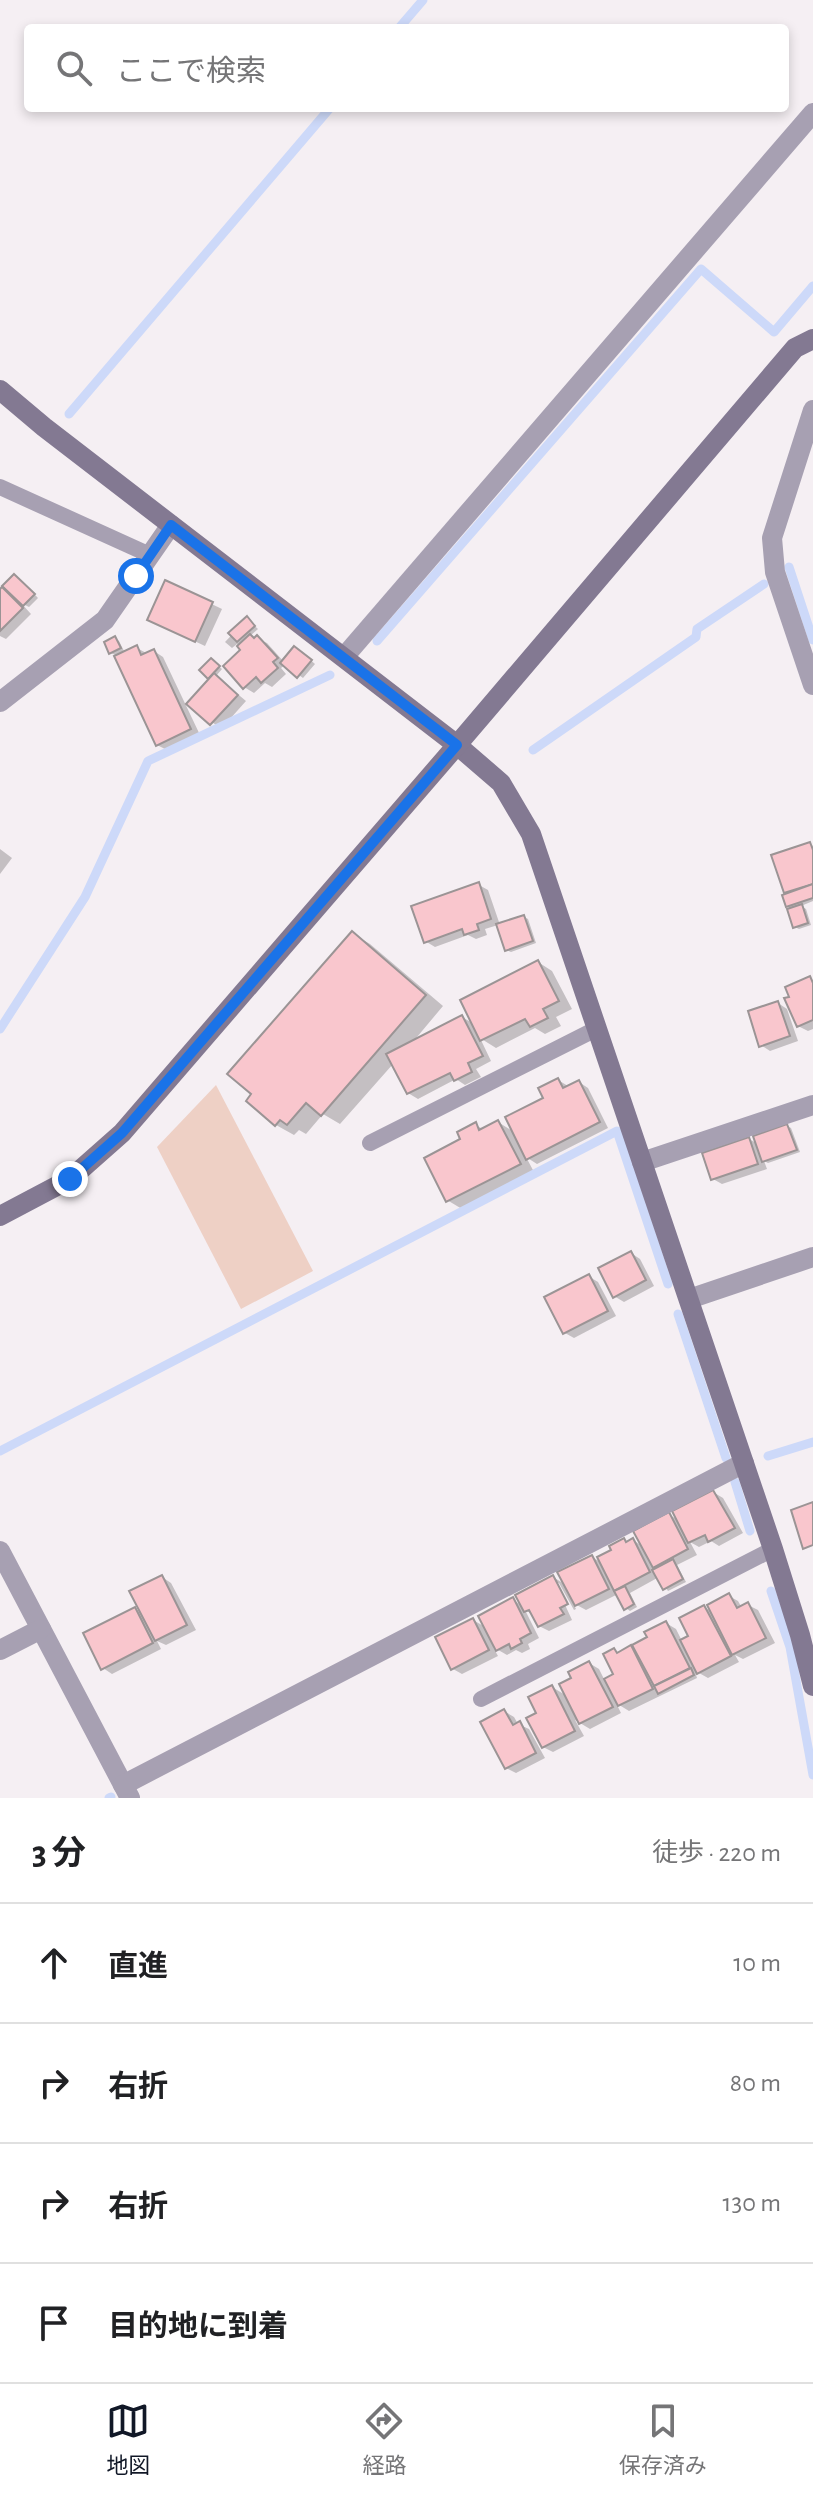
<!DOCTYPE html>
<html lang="ja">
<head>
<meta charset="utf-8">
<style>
	:root { --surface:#fff; --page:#f6f6f6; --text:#202124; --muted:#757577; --line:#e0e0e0; --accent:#111827 }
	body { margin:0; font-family:"Alegreya Sans","Noto Sans JP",sans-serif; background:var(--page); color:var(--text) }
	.stop { position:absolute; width:24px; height:24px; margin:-18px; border:6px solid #1a73e8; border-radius:50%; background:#fff }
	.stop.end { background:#1a73e8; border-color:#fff; box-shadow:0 2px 8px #0008 }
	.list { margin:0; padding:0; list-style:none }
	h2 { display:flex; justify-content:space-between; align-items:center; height:104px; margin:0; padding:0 32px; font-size:34px }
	h2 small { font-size:26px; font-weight:400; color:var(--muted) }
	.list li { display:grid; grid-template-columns:52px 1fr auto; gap:24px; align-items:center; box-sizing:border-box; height:120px; padding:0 32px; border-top:2px solid var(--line) }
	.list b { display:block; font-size:30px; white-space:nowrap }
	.list em { font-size:26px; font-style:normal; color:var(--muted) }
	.icon { flex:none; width:44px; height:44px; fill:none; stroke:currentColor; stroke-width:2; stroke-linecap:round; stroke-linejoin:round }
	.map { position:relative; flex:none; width:813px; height:1798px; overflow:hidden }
	.search { position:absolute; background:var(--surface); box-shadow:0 4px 12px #0003; left:24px; right:24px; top:24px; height:88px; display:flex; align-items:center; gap:20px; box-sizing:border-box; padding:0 28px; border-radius:8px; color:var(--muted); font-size:30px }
	.sheet { height:584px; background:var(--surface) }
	nav { display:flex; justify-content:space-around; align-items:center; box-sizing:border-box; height:112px; border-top:2px solid var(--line); background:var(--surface); font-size:22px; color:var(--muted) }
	nav a { display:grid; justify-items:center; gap:4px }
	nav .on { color:var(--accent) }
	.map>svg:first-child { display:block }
	.green { fill:#eed0c5 }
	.shadow { fill:#0003 }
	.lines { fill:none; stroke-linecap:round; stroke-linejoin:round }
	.stream { stroke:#cdd9f9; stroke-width:9 }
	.building { fill:#f9c6cd; stroke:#9b9495; stroke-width:2 }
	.lane { stroke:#a7a0b2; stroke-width:16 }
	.street { stroke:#a7a0b2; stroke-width:20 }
	.secondary { stroke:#837992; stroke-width:20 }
	.route { stroke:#1a73e8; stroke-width:10 }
</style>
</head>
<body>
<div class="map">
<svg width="813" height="1798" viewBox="0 0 813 1798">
	<rect width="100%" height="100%" fill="#f5eff3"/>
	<path class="green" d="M216 1085 313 1271 241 1309 157 1147Z"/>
	<g class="shadow">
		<path d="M19 578 38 598 29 607 21 603 31 614 6 639 0 636V591L2 590 15 597Z"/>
		<path d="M166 582 222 609 205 646 158 624Z"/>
		<path d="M247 619 258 629 250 636 267 643 284 662 299 650 315 664 303 678 285 665 281 668 286 674 272 687 265 683 254 693 244 687 243 650 237 644 232 648 225 642Z"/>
		<path d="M115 639 119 641 125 653 137 648 148 654 154 651 163 657 200 735 167 750 157 745 115 655 111 653Z"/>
		<path d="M215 663 222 669 216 676 246 701 221 729 189 704 212 679 209 677Z"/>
		<path d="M810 844 813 846V901L801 906 806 909 811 925 799 929 795 927 793 909 788 906 789 894 786 892Z"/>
		<path d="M0 849 12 858 0 874Z"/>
		<path d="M479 885 488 890 500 925 524 917 528 919 536 943 511 952 506 950 498 925 485 929 487 935 476 939 468 935 435 947 425 941Z"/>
		<path d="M352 933 370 944 443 1006 412 1043 462 1017 474 1024 538 962 552 971 572 1009 556 1017 561 1026 545 1034 535 1028 496 1048 480 1038 491 1061 476 1069 481 1077 465 1085 456 1079 418 1099 408 1093 393 1064 340 1124 323 1114 306 1134 299 1130 294 1135 276 1125 249 1100Z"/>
		<path d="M810 979 813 980V1029L808 1031 798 1026Z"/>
		<path d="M778 1003 787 1009 798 1041 770 1051 761 1045Z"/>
		<path d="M558 1080 568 1086 579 1082 588 1088 608 1128 537 1164 526 1157 534 1172 462 1209 447 1200 463 1140 476 1125 484 1130 498 1122 514 1132 546 1099Z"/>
		<path d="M787 1126 791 1128 800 1152 768 1163 764 1161 767 1169 722 1184 713 1179 749 1139 758 1144Z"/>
		<path d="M631 1253 640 1259 654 1286 624 1302 614 1296Z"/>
		<path d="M588 1276 598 1282 616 1316 574 1338 565 1333Z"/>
		<path d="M713 1492 723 1498 743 1533 719 1546 711 1541 699 1547 690 1542 697 1555 677 1565 686 1582 668 1591 659 1577 630 1593 637 1607 630 1611 626 1608 618 1594 586 1610 573 1603 576 1609 574 1610 559 1583H555L572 1620 549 1631 539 1626 534 1615 525 1610 539 1638 528 1644 530 1649 522 1653 516 1650 507 1655 493 1647 498 1656 462 1674 453 1669 473 1620 487 1628 513 1600 523 1606 553 1577 566 1585 592 1557 602 1563 624 1540 629 1543 633 1540 644 1547 669 1515 679 1520Z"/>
		<path d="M162 1577 171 1583 196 1630 166 1645 157 1641 161 1649 112 1674 103 1668 135 1609 143 1614Z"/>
		<path d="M729 1596 738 1601 742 1608 748 1605 758 1610 775 1643 743 1659 735 1655 739 1662 708 1678 699 1673 696 1675 697 1678 629 1711 616 1703 621 1713 590 1729 575 1720 584 1736 553 1752 543 1747 539 1714 552 1687 567 1696 573 1679 589 1663 599 1669 605 1681 616 1675 614 1650 620 1653 632 1648 650 1638 666 1623 676 1629 682 1641 691 1636 704 1607 712 1612Z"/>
		<path d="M504 1711 514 1717 518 1724 529 1729 545 1758 516 1773 506 1768Z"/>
	</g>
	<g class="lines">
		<g class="stream">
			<path d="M399 28 423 0"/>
			<path d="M69 414 330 108"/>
			<path d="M789 567 813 640"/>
			<path d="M377 641 701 269 774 332 813 286"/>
			<path d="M533 750 696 637 697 629 764 584"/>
			<path d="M0 1029 85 897 148 761 330 675"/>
			<path d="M678 1314 726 1458"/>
			<path d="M0 1451 617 1131 668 1284"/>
			<path d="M768 1456 813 1442"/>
			<path d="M735 1482 750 1531"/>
			<path d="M771 1591 790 1647 813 1775"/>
			<path d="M109 1798 111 1797"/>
		</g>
	</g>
	<g class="building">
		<path d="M14 574 35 594 23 606 2 586Z"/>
		<path d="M165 580 213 602 195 642 147 620Z"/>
		<path d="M2 587 23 608 0 631V589Z"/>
		<path d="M247 616 255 626 237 642 228 633Z"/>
		<path d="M250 634 254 638 257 635 278 658 273 662 278 668 261 683 256 677 243 689 223 666 240 650 237 646Z"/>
		<path d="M115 636 121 648 109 654 104 642Z"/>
		<path d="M137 645 141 655 154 649 191 729 156 746 114 656Z"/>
		<path d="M294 646 312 660 297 678 280 663Z"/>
		<path d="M211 658 220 666 208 679 199 670Z"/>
		<path d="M214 673 238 695 210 725 186 704Z"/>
		<path d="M810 842 813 850V884L784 893 771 855Z"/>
		<path d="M479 882 491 919 477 924 479 930 464 935 462 929 424 943 411 906Z"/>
		<path d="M813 884V898L786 907 782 895Z"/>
		<path d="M802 904 808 923 793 928 787 909Z"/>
		<path d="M524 915 533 941 505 951 496 924Z"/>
		<path d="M352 931 426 995 321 1116 306 1103 287 1125 280 1120 275 1126 246 1101 251 1094 227 1074Z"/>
		<path d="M538 960 559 1001 543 1009 548 1018 530 1027 525 1019 480 1041 460 1000Z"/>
		<path d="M810 976 813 983V1020L797 1027 784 998 789 997 785 987Z"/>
		<path d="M778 1001 790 1036 759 1047 748 1011Z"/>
		<path d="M462 1015 483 1056 468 1063 472 1072 454 1081 450 1073 407 1094 386 1054Z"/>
		<path d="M558 1078 563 1088 579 1080 600 1122 526 1160 505 1117 543 1098 538 1088Z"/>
		<path d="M498 1120 521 1164 446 1202 424 1158 460 1139 457 1132 476 1122 479 1130Z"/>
		<path d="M787 1124 797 1150 762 1162 753 1136Z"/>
		<path d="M749 1137 758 1164 711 1180 702 1153Z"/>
		<path d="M631 1251 646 1280 613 1298 598 1268Z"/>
		<path d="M589 1274 608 1311 563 1334 544 1297Z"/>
		<path d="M713 1490 735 1528 708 1542 705 1535 688 1543 672 1511Z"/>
		<path d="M813 1502V1545L803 1549 791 1510Z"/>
		<path d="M669 1512 688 1549 653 1568 633 1531Z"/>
		<path d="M624 1538 626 1542 633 1538 650 1572 614 1591 597 1557 611 1550 609 1546Z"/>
		<path d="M592 1555 609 1589 575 1606 557 1572Z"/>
		<path d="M673 1559 683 1579 663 1590 652 1570Z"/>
		<path d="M162 1575 187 1625 155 1641 129 1591Z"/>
		<path d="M553 1575 568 1604 560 1608 564 1614 538 1627 529 1610 524 1612 515 1595Z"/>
		<path d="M625 1586 634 1604 624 1610 614 1591Z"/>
		<path d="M729 1593 737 1608 748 1602 766 1638 732 1655 707 1605Z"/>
		<path d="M513 1597 531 1633 520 1639 522 1643 511 1649 509 1644 496 1651 478 1616Z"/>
		<path d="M704 1605 731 1656 697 1674 680 1640 688 1636 679 1618Z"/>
		<path d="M135 1607 153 1643 101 1670 83 1633Z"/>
		<path d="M473 1618 489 1650 451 1670 435 1637Z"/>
		<path d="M666 1621 690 1668 654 1686 632 1645 647 1637 644 1632Z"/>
		<path d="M631 1645 653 1689 618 1706 604 1679 613 1674 603 1654 614 1648 617 1653Z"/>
		<path d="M589 1661 613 1707 579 1724 559 1684 571 1678 568 1672Z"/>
		<path d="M691 1668 694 1675 658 1694 654 1686Z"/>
		<path d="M552 1685 575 1731 542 1748 526 1718 536 1713 528 1697Z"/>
		<path d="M504 1709 513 1725 520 1721 536 1753 505 1769 480 1722Z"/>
	</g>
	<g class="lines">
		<g class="lane">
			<path d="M0 487 150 555"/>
			<path d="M370 1143 596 1029"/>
			<path d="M481 1699 773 1549"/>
		</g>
		<g class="street">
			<path d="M813 410 772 538 775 572 813 685"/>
			<path d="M344 657 813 113"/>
			<path d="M0 702 105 620 171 525"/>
			<path d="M642 1162 813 1105"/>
			<path d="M689 1299 813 1257"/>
			<path d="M0 1551 130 1798"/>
			<path d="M0 1650 41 1629"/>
			<path d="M123 1785 744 1463"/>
		</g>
		<g class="secondary">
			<path d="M0 390 44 427 457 745 501 783 531 834 773 1549 800 1635 813 1686"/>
			<path d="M0 1216 70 1179 122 1133 457 745 795 348 813 339"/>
		</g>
	</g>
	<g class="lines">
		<path class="route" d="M70 1179 122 1133 457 745 171 525 136 576"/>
	</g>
</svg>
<div class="stop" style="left:136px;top:576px"></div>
<div class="stop end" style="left:70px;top:1179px"></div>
<div class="search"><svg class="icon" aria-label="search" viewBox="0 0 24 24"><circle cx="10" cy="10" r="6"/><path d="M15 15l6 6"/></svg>ここで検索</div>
</div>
<section class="sheet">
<h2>3 分<small>徒歩 · 220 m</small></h2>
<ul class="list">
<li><svg class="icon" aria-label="ahead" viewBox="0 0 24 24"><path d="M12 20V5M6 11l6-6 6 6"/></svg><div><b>直進</b></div><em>10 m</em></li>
<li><svg class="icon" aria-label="right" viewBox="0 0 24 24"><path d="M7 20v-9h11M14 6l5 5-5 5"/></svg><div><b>右折</b></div><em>80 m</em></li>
<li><svg class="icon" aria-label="right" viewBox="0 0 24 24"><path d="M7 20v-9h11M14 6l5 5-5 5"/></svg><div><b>右折</b></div><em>130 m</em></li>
<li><svg class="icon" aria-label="arrive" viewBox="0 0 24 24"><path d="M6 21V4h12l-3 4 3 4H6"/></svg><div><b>目的地に到着</b></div></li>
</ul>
</section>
<nav>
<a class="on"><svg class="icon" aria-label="map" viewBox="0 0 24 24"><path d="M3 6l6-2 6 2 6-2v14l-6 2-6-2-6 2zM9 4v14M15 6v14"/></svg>地図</a>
<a><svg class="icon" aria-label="directions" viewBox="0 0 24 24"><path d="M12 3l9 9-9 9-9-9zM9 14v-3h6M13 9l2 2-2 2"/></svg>経路</a>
<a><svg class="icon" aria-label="saved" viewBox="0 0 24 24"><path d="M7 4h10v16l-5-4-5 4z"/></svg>保存済み</a>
</nav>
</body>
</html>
